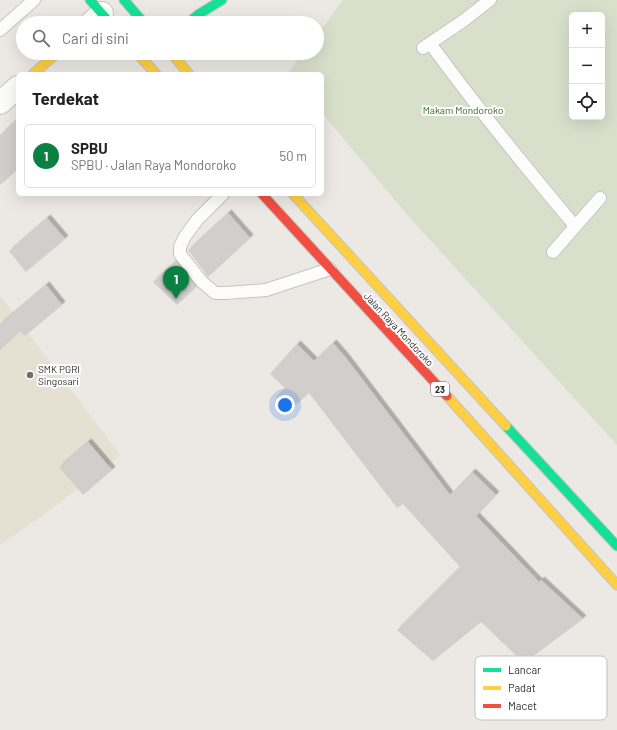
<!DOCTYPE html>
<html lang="id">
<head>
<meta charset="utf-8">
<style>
	:root { --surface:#fff; --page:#f6f6f6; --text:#222; --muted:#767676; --line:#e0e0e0; --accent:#0b8043 }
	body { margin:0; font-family:Barlow,sans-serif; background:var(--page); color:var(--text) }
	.controls { position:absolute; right:12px; top:12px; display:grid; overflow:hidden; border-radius:6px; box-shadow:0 4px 16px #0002 }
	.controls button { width:36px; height:36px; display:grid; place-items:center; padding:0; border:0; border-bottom:1px solid var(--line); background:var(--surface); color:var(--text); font:20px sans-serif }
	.you { position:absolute; left:285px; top:405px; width:14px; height:14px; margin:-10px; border:3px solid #fff; border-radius:50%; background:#1a73e8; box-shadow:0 0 0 6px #1a73e833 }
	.badge { display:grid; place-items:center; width:26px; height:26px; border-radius:50%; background:var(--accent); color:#fff; font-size:13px; font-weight:700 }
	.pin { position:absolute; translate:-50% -33px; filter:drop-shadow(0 1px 2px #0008) }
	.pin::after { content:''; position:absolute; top:21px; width:14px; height:12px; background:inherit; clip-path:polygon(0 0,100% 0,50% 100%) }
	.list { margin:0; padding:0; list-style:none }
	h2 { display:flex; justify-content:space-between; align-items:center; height:52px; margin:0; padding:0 16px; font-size:17px }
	h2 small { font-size:13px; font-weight:400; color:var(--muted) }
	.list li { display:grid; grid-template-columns:26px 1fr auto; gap:12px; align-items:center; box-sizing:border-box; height:64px; margin:0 8px 8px; padding:0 8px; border:1px solid var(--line); border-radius:6px }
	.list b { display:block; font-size:15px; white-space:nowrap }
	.list p { margin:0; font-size:13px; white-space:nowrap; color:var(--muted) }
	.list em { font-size:13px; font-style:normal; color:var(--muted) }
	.icon { flex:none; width:22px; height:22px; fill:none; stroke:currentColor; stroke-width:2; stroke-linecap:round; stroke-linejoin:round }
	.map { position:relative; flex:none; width:617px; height:730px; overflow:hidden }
	.search { position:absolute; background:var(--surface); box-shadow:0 4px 16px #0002; left:16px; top:16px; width:308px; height:44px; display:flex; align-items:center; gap:10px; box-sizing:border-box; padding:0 14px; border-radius:22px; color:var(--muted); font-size:15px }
	.panel { position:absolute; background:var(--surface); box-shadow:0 4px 16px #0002; left:16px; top:72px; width:308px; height:124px; border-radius:6px }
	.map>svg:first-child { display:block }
	.education { fill:#e6e0d3 }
	.cemetery { fill:#d8e0cc; fill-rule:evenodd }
	.building { fill:#d1cecb; filter:url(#shadow) }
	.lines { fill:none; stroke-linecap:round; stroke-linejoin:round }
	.lane-casing { stroke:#c5c4c5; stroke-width:14 }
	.street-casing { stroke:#c5c4c5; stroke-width:24 }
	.fast-casing { stroke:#c5c4c5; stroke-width:11 }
	.slow-casing { stroke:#c5c4c5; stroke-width:11 }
	.jam-casing { stroke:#c5c4c5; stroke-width:11 }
	.lane { stroke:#fcfcfb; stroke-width:12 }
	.street { stroke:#fcfcfb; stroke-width:22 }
	.fast { stroke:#16e098; stroke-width:9 }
	.slow { stroke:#ffcf43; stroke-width:9 }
	.jam { stroke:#f24e42; stroke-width:9 }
	.poi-dot { fill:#706f6e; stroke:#fff; stroke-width:1.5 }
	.labels { text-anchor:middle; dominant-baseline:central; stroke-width:4; stroke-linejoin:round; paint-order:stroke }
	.shield { fill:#fff; stroke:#6d6d6d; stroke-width:1 }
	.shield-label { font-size:9px; font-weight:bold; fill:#2e2e2e }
	.park-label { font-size:10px; fill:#2c6e1b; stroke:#fff }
	.street-label { font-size:10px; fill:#2e2e2e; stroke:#fff }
	.poi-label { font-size:10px; fill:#2e2e2e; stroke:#fff; text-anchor:start }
	.key { fill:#fff; stroke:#c0c0c0; stroke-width:1 }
	.key-label { font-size:11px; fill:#2e2e2e }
</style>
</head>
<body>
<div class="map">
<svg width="617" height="730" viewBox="0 0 617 730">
	<defs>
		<filter id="shadow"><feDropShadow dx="3.5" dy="-3.5" stdDeviation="0" flood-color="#0004"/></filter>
	</defs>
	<rect width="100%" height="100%" fill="#ece8e4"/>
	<path class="education" d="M0 296 120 455 53 508 0 545Z"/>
	<path class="cemetery" d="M343 0H617V445L410 218 322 113V74L288 73 303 53H317V35ZM572 15H602V117H572Z"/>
	<g class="building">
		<path d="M18 118V169L0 185V135Z"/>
		<path d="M228 213 250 238 208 277 188 250Z"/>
		<path d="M47 218 65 239 26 272 9 251Z"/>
		<path d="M176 261 196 287 177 305 153 282Z"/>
		<path d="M46 285 62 305 25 336 20 331 0 350V324Z"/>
		<path d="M333 343 346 358 450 495 472 472 496 495 476 516 539 582 541 580 583 619 524 663 481 622 433 661 397 630 460 567 403 504 397 508 309 393 289 411 276 397 285 388 270 374 297 344 314 361Z"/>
		<path d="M88 442 112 470 83 495 59 467Z"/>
	</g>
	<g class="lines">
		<g class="lane-casing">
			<g id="lane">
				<path d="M0 30 34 0"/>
				<path d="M423 48 463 21 490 0"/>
				<path d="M435 50C479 110 527 169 575 226"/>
				<path d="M223 194 197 220 184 238 180 247V254L202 282 215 293H226L266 290 330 269"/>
				<path d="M553 252 600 198"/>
			</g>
		</g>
		<g class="street-casing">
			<g id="street">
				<path d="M91 23 102 13"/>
				<path d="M0 103 18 87"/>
			</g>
		</g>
		<g class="fast-casing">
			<g id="fast">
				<path d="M90 0 110 23"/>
				<path d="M124 0 144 23"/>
				<path d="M188 23 199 14 222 0"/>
				<path d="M506 426 617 546"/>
			</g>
		</g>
		<g class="slow-casing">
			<g id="slow">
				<path d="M137 53 156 74"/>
				<path d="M171 53 189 74"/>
				<path d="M33 74 57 53"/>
				<path d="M293 194 506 426"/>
				<path d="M447 396 617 585"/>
			</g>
		</g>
		<g class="jam-casing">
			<path id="jam" d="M262 194 447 396"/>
		</g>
		<use href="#lane" class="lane"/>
		<use href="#street" class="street"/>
		<use href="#fast" class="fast"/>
		<use href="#slow" class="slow"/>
		<use href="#jam" class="jam"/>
	</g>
	<circle class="poi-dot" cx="30" cy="375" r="4"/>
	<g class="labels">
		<rect class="shield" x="431" y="382" width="18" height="14" rx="3"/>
		<g class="shield-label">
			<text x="440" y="389">23</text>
		</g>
		<g class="park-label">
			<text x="463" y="110">Makam Mondoroko</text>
		</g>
		<g class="street-label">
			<text transform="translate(399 329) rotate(47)">Jalan Raya Mondoroko</text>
		</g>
		<g class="poi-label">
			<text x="38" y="369">SMK PGRI<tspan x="38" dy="12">Singosari</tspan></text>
		</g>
	</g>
	<rect x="475" y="656" width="132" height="64" rx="6" class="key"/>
	<rect x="483" y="668" width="18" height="4" fill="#16e098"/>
	<rect x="483" y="686" width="18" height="4" fill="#ffcf43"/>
	<rect x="483" y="704" width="18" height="4" fill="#f24e42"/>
	<g class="key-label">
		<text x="508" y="674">Lancar</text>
		<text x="508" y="692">Padat</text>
		<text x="508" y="710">Macet</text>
	</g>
</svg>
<div class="controls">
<button>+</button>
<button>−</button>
<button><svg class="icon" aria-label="locate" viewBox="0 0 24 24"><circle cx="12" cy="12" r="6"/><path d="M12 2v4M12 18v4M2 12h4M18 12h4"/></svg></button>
</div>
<div class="you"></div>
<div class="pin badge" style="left:176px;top:299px">1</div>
<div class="search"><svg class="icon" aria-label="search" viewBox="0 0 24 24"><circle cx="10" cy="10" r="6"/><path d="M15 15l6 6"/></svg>Cari di sini</div>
<section class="panel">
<h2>Terdekat<small></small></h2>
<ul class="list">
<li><span class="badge">1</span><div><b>SPBU</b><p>SPBU · Jalan Raya Mondoroko</p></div><em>50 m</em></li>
</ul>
</section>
</div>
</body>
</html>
